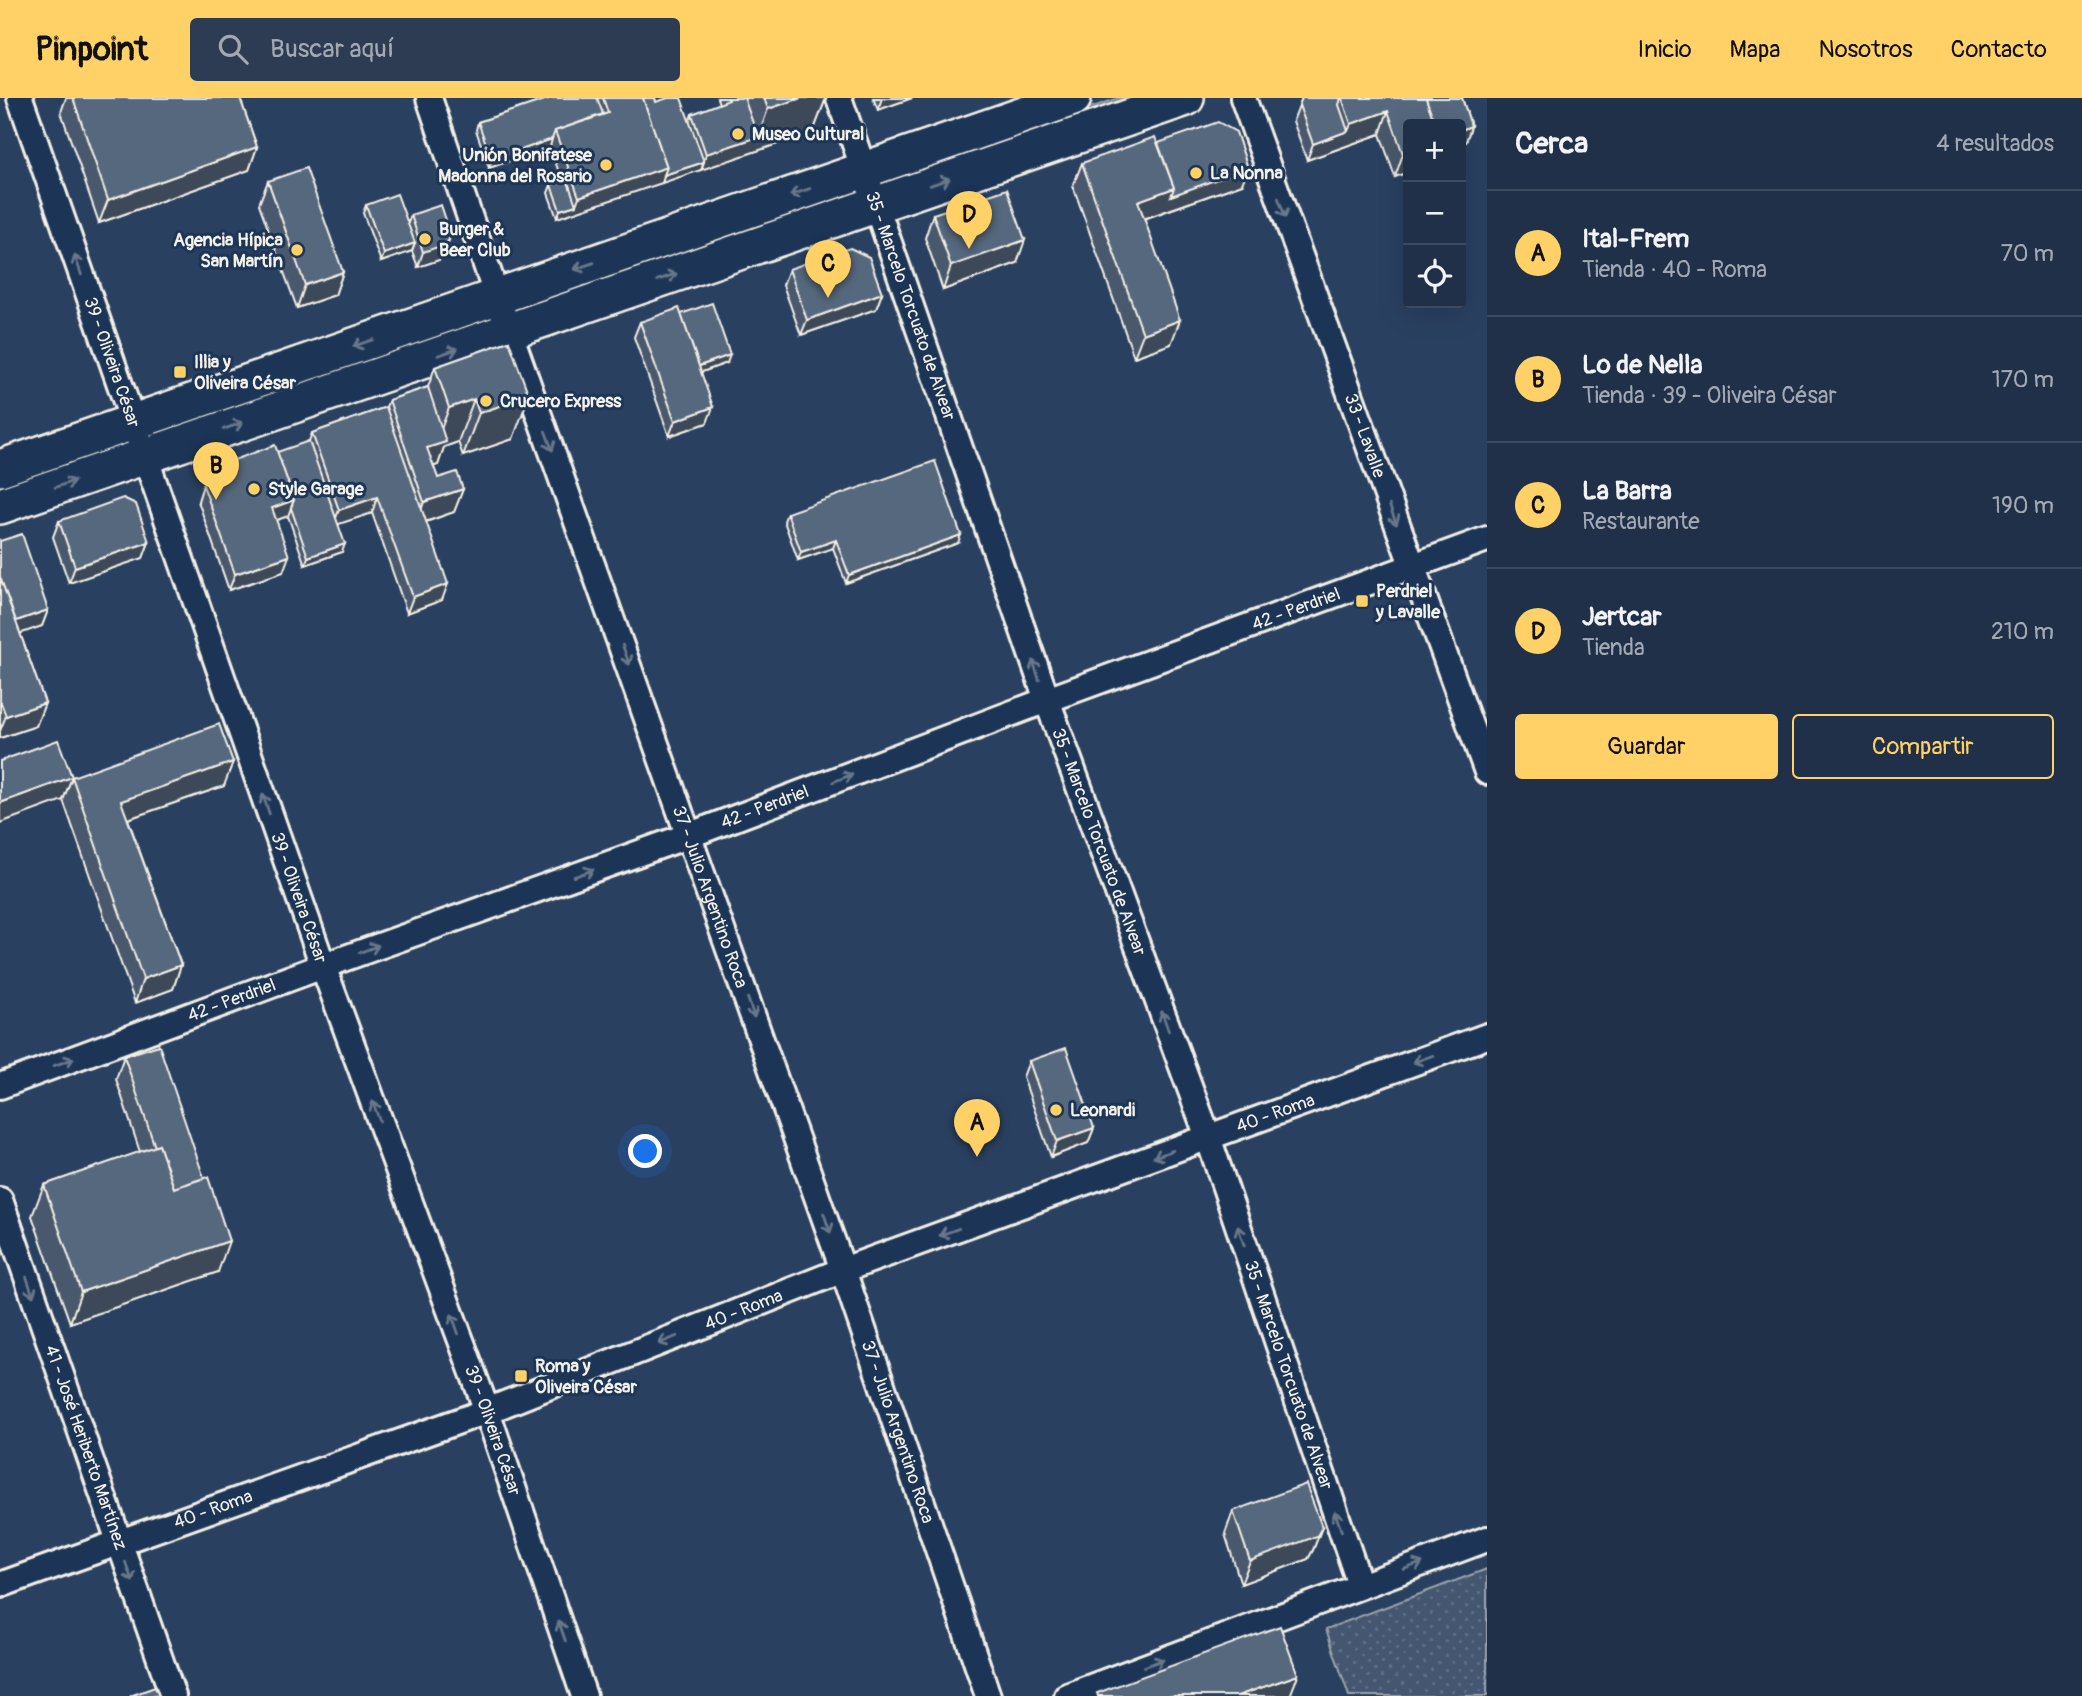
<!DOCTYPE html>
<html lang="es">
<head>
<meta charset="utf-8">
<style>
	:root { --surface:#203048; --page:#2d3c52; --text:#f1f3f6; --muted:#a2a9b4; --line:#3d4b60; --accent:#ffd166 }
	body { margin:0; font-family:Pangolin,sans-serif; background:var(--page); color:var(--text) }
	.controls { position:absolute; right:21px; top:21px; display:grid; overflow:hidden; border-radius:7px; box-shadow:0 7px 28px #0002 }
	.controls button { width:63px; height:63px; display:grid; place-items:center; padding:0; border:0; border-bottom:2px solid var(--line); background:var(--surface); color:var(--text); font:35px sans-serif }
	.you { position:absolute; left:646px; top:1054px; width:24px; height:24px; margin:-18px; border:5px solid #fff; border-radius:50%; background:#1a73e8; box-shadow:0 0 0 10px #1a73e833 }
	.badge { display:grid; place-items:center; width:46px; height:46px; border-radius:50%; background:var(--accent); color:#111; font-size:23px; font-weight:700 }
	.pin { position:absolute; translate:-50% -58px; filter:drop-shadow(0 2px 4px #0008) }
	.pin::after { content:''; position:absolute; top:37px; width:24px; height:21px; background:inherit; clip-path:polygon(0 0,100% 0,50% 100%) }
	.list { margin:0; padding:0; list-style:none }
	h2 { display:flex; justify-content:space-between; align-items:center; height:91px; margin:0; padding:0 28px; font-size:30px }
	h2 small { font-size:23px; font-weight:400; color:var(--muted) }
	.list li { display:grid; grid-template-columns:46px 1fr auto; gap:21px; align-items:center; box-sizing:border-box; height:126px; padding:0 28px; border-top:2px solid var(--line) }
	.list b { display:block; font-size:26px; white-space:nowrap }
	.list p { margin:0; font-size:23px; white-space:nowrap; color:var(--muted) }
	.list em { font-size:23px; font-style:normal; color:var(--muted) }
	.actions { display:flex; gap:14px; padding:21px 28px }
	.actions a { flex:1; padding:16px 0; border:2px solid var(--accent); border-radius:7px; text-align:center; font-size:24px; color:var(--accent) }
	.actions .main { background:var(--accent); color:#111 }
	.icon { flex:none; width:38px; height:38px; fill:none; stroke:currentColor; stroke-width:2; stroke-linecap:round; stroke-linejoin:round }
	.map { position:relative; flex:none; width:1487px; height:1598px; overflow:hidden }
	header { display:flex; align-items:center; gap:42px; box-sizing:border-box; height:98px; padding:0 35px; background:var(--accent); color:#111 }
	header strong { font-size:33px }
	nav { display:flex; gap:38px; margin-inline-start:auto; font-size:24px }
	.search { width:490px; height:63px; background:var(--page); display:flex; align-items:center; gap:18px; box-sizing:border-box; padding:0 24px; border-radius:7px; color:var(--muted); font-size:26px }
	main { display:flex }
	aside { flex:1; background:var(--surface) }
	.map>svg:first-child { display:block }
	.green { fill:#445771; stroke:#9ca4ac; stroke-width:2 }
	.park { fill:url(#park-dots); stroke:#9ca4ac; stroke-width:2 }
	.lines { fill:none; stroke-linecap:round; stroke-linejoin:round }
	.minor-casing { stroke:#f4f1e8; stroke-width:30 }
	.secondary-casing { stroke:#f4f1e8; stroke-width:40 }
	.minor { stroke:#1d3557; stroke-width:24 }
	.secondary { stroke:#1d3557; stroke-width:35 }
	.wall { fill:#4a596c; stroke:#f4f1e8; stroke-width:2 }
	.shaded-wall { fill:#3c4858; stroke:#f4f1e8; stroke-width:2 }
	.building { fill:#56677d; stroke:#f4f1e8; stroke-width:2 }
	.oneway { stroke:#68778a }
	.poi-dot { fill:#ffd166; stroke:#1d3557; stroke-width:2.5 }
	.labels { text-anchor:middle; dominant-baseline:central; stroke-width:6; stroke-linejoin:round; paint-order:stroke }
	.poi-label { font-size:18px; font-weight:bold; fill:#f4f1e8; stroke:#1d3557; text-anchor:start }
	.street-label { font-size:18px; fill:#f4f1e8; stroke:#1d3557 }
</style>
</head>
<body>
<header>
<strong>Pinpoint</strong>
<div class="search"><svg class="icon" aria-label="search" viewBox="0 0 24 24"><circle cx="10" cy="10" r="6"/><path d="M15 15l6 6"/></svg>Buscar aquí</div>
<nav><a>Inicio</a><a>Mapa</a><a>Nosotros</a><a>Contacto</a></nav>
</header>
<main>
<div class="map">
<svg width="1487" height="1598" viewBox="0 0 1487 1598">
	<defs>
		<pattern id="park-dots" width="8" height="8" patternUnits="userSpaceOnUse" patternTransform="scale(1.75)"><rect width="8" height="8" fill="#445771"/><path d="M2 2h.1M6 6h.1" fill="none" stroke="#607085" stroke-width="1.8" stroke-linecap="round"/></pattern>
	</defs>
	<rect width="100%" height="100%" fill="#2a4060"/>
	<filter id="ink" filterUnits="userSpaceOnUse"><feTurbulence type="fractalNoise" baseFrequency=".0143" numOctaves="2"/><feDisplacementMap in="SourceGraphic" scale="14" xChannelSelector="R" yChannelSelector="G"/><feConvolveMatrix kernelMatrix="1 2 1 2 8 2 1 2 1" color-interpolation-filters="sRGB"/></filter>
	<g filter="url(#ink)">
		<path class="green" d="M1119 0H1140L910 79 908 73Z"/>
		<path class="park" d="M1487 1471V1598H1349L1326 1531Z"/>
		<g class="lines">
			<g class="minor-casing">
				<g id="minor">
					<path id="s1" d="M20 0 323 868 487 1313 584 1598"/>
					<path id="s2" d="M429 0 497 199 843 1172 988 1598"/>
					<path id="s3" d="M839 0 1047 602 1208 1039 1360 1487"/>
					<path id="s4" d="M1243 0 1487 674"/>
					<path id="s5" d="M0 988 323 868 690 737 1047 602 1487 441"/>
					<path id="s6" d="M0 1102 173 1598"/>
					<path id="s7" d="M0 1487 487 1313 843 1172 1487 938"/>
					<path d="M1067 1598 1487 1441"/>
				</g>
			</g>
			<g class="secondary-casing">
				<g id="secondary">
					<path d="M0 370 1073 0"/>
					<path d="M0 408 1186 0"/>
				</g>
			</g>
			<use href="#minor" class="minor"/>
			<use href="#secondary" class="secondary"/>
		</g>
		<g class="wall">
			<path d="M66 0H240L257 49 249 72 99 125 61 14Z"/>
			<path d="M551 0H655L656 4 689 24 692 16 719 6 717 0H826L813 34 557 120 548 95 551 87 562 83 550 49 489 70 476 32 478 24Z"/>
			<path d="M873 0H912L878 12Z"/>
			<path d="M1302 0H1462L1471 28 1466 44 1461 46V26L1408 74 1395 79 1380 36 1307 62 1293 23Z"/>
			<path d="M1158 45 1242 86 1144 121 1171 246 1134 259 1073 88 1082 65Z"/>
			<path d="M268 83 343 174 335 197 297 210 259 106Z"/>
			<path d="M366 107 408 125 411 117 449 142 443 157 439 162 418 169 412 153 381 164 363 115Z"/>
			<path d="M933 116 1017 165 943 192 925 140Z"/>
			<path d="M789 171 882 195 876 211 801 237 783 187Z"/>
			<path d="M681 216 727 265 701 274 707 325 669 338 634 239 640 224Z"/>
			<path d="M509 243 513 341 463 358 458 344 444 349 438 367 433 368 438 380 463 391 454 414 426 424 442 502 407 515 372 415 338 426 342 454 305 467 288 418 276 422 283 474 229 492 198 403 203 387 309 343 312 335 386 309 389 302 428 289 435 269Z"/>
			<path d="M787 415 958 445 846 485 833 450 798 462 784 423Z"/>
			<path d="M59 423 149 444 143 460 69 485 53 439Z"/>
			<path d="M0 443 48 512 42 528 20 535 45 605 36 628 0 640Z"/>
			<path d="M72 679 224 688 128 721 181 867 173 891 135 905 63 702Z"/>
			<path d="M124 958 218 1174 70 1225 32 1118 44 1087 140 1054 116 981Z"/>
			<path d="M1029 963 1094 1030 1088 1045 1051 1059 1023 979Z"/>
			<path d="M1233 1413 1322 1429 1313 1452 1308 1461 1241 1486 1225 1436Z"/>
		</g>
		<g class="shaded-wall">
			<path d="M801 0H826L813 34 701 72 706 56 758 39 768 11Z"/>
			<path d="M882 0H912L878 12Z"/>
			<path d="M1388 13 1380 36 1307 62 1313 46 1348 33 1351 26Z"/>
			<path d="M1471 28 1466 44 1461 46V32Z"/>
			<path d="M552 41 550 49 489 70 492 62Z"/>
			<path d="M257 49 249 72 99 125 108 102Z"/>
			<path d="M1408 54V74L1395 79 1403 56Z"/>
			<path d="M704 64 701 72 662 85 664 77Z"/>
			<path d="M667 69 662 85 557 120 560 112 576 107 579 99Z"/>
			<path d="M1248 70 1242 86 1129 126 1138 103 1174 90Z"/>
			<path d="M449 142 443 157 439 162 418 169 423 154Z"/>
			<path d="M1025 142 1017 165 943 192 951 168Z"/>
			<path d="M415 145 412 153 381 164 384 156Z"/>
			<path d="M343 174 335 197 297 210 305 187Z"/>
			<path d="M882 195 876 211 801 237 807 222Z"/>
			<path d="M1180 222 1171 246 1134 259 1143 236Z"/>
			<path d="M730 257 727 265 691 278 694 270Z"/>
			<path d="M529 298 513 341 463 358 479 315Z"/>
			<path d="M474 301 458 344 444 349 438 367 419 373 427 350 435 347 449 310Z"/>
			<path d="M713 309 707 325 669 338 675 323Z"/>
			<path d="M463 391 454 414 416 427 424 404Z"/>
			<path d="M377 399 372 415 333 428 339 412Z"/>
			<path d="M294 402 288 418 266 426 272 410Z"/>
			<path d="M961 437 958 445 846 485 849 477Z"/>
			<path d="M836 442 833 450 798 462 801 454Z"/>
			<path d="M149 444 143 460 69 485 75 469Z"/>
			<path d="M345 446 342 454 305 467 308 459Z"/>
			<path d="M289 458 283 474 229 492 235 476Z"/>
			<path d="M448 486 442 502 407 515 413 499Z"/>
			<path d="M48 512 42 528 5 541 11 525Z"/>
			<path d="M45 605 36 628 0 640V633L6 618Z"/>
			<path d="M233 664 224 688 113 726 121 703Z"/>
			<path d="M72 679 63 702 0 725V705Z"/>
			<path d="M181 867 173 891 135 905 143 881Z"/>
			<path d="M1094 1030 1088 1045 1051 1059 1057 1043Z"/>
			<path d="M229 1143 218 1174 70 1225 81 1194Z"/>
			<path d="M1322 1429 1313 1452 1308 1461 1241 1486 1250 1463Z"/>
			<path d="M1298 1577 1290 1598H1237Z"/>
		</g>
		<g class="building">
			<path d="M73 0H240L257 49 108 102Z"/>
			<path d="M551 0H597L603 16 555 33 552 41 492 62 478 24Z"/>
			<path d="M603 0H643L667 69 579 99 555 33 608 15Z"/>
			<path d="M643 0H655L656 4 668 0H681L704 64 664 77 667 69Z"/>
			<path d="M728 0H744L758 39 706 56 692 16 729 2Z"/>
			<path d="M764 0H801L768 11Z"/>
			<path d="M1302 0H1341L1339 7 1348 33 1313 46 1299 7Z"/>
			<path d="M1342 0H1426L1435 26H1408V54L1403 56 1388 13 1351 26Z"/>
			<path d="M1426 0H1462L1471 28 1461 32V26H1435Z"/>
			<path d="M1218 24 1236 34 1248 70 1171 98 1174 90 1158 45Z"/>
			<path d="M1155 39 1174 90 1138 103 1180 222 1143 236 1082 65Z"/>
			<path d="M306 70 343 174 305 187 268 83Z"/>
			<path d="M567 81 576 107 560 112 551 87Z"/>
			<path d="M1007 91 1025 142 951 168 933 116Z"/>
			<path d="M397 96 415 145 384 156 366 107Z"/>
			<path d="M441 107 450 134 449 142 444 147 423 154 411 117Z"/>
			<path d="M850 150 869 159 882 195 807 222 789 171Z"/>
			<path d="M712 205 730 257 699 268 681 216Z"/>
			<path d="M679 210 713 309 675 323 640 224Z"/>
			<path d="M509 243 529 298 479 315 474 301 449 310 435 269Z"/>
			<path d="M428 289 446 344 427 350 438 380 457 374 463 391 424 404 389 302Z"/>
			<path d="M386 309 448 486 413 499 377 399 339 412 312 335Z"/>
			<path d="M309 343 345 446 308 459 291 410 294 402 277 354Z"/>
			<path d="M275 347 294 402 272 410 289 458 235 476 203 387 212 370Z"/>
			<path d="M935 363 961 437 849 477 836 442 801 454 787 415Z"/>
			<path d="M123 400 136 406 149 444 75 469 59 423Z"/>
			<path d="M22 436 48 512 16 523 0 479V443Z"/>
			<path d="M0 479 45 605 6 618 0 602Z"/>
			<path d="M219 626 233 664 121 703 181 867 143 881 72 679Z"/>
			<path d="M58 642 72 679 0 705V663Z"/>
			<path d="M159 947 204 1080 174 1090 159 1047 155 1049 124 958Z"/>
			<path d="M1066 950 1094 1030 1057 1043 1029 963Z"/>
			<path d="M159 1047 174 1090 208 1079 229 1143 81 1194 44 1087Z"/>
			<path d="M1306 1386 1322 1429 1317 1438 1250 1463 1233 1413Z"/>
			<path d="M1280 1528 1298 1577 1237 1598H1098L1097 1595Z"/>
			<path d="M155 1589 159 1598H130Z"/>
		</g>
		<defs><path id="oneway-shaft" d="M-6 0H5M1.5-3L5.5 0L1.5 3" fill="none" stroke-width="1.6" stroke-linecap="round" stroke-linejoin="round" transform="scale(1.75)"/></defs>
		<g class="oneway">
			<use href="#oneway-shaft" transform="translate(940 84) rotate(-19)"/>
			<use href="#oneway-shaft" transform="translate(800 94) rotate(161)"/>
			<use href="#oneway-shaft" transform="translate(1282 110) rotate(70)"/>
			<use href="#oneway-shaft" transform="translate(78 167) rotate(-109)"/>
			<use href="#oneway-shaft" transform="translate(584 168) rotate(161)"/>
			<use href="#oneway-shaft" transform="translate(667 179) rotate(-19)"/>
			<use href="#oneway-shaft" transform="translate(363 245) rotate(161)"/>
			<use href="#oneway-shaft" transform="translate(448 254) rotate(-19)"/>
			<use href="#oneway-shaft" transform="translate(233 328) rotate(-19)"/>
			<use href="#oneway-shaft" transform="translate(549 343) rotate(70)"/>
			<use href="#oneway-shaft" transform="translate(65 386) rotate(-19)"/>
			<use href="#oneway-shaft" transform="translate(1393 417) rotate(70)"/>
			<use href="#oneway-shaft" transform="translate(626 557) rotate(70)"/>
			<use href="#oneway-shaft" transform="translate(1036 572) rotate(-109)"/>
			<use href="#oneway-shaft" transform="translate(843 680) rotate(-21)"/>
			<use href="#oneway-shaft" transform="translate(266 706) rotate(-109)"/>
			<use href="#oneway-shaft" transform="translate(584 775) rotate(-20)"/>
			<use href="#oneway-shaft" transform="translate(369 851) rotate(-20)"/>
			<use href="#oneway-shaft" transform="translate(751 910) rotate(71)"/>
			<use href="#oneway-shaft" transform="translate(1165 923) rotate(-110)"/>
			<use href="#oneway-shaft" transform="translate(1423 961) rotate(160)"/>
			<use href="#oneway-shaft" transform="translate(64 964) rotate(-20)"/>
			<use href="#oneway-shaft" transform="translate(376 1013) rotate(-110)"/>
			<use href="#oneway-shaft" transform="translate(1163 1056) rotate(160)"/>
			<use href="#oneway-shaft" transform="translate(827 1125) rotate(71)"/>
			<use href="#oneway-shaft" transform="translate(949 1134) rotate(160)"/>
			<use href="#oneway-shaft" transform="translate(1241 1138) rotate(-109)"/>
			<use href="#oneway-shaft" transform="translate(30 1189) rotate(71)"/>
			<use href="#oneway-shaft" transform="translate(455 1226) rotate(-110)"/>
			<use href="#oneway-shaft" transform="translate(668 1242) rotate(158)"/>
			<use href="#oneway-shaft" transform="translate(1338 1423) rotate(-109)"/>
			<use href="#oneway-shaft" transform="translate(1413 1468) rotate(-20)"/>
			<use href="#oneway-shaft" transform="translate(129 1474) rotate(70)"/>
			<use href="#oneway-shaft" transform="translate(562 1533) rotate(-109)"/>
			<use href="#oneway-shaft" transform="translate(1154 1565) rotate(-21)"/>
		</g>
	</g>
	<g class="poi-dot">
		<circle cx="738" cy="36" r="7"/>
		<circle cx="606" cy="67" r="7"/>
		<circle cx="1196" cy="75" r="7"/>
		<circle cx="425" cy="141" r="7"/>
		<circle cx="297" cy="152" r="7"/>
		<rect x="173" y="267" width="14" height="14" rx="3.5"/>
		<circle cx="486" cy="303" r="7"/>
		<circle cx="254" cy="391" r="7"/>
		<rect x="1355" y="496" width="14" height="14" rx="3.5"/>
		<circle cx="1056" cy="1012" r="7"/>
		<rect x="514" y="1271" width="14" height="14" rx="3.5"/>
	</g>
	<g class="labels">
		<g class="poi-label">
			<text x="752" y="36">Museo Cultural</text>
			<text x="592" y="57" text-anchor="end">Unión Bonifatese<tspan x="592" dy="21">Madonna del Rosario</tspan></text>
			<text x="1210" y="75">La Nonna</text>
			<text x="439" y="131">Burger &amp;<tspan x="439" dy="21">Beer Club</tspan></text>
			<text x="283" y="142" text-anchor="end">Agencia Hípica<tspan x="283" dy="21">San Martín</tspan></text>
			<text x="194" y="264">Illia y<tspan x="194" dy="21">Oliveira César</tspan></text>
			<text x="500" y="303">Crucero Express</text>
			<text x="268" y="391">Style Garage</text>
			<text x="1376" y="493">Perdriel<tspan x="1376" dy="21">y Lavalle</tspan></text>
			<text x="1070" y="1012">Leonardi</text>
			<text x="535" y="1268">Roma y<tspan x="535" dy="21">Oliveira César</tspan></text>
		</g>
		<g class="street-label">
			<text stroke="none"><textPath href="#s3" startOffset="220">35 - Marcelo Torcuato de Alvear</textPath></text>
			<text stroke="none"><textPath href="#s1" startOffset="280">39 - Oliveira César</textPath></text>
			<text stroke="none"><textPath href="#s4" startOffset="359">33 - Lavalle</textPath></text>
			<text stroke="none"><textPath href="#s5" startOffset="1381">42 - Perdriel</textPath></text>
			<text stroke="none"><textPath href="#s5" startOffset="814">42 - Perdriel</textPath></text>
			<text stroke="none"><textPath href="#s3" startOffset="788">35 - Marcelo Torcuato de Alvear</textPath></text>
			<text stroke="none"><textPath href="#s2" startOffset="847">37 - Julio Argentino Roca</textPath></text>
			<text stroke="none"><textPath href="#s1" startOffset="847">39 - Oliveira César</textPath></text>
			<text stroke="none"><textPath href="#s5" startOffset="247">42 - Perdriel</textPath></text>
			<text stroke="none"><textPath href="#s7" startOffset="1360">40 - Roma</textPath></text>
			<text stroke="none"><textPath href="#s7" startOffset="793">40 - Roma</textPath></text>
			<text stroke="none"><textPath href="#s3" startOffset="1354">35 - Marcelo Torcuato de Alvear</textPath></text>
			<text stroke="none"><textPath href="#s1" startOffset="1414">39 - Oliveira César</textPath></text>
			<text stroke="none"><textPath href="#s2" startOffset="1414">37 - Julio Argentino Roca</textPath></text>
			<text stroke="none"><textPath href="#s6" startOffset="262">41 - José Heriberto Martínez</textPath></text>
			<text stroke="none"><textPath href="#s7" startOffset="226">40 - Roma</textPath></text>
		</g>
	</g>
</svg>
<div class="controls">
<button>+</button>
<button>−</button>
<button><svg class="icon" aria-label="locate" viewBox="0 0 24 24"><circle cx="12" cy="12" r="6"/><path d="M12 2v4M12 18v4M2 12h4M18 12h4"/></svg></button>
</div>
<div class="you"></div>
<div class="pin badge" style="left:977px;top:1059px">A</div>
<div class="pin badge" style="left:216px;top:402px">B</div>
<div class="pin badge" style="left:828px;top:200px">C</div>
<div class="pin badge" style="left:969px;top:151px">D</div>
</div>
<aside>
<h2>Cerca<small>4 resultados</small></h2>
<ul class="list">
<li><span class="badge">A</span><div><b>Ital-Frem</b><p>Tienda · 40 - Roma</p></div><em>70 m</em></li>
<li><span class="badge">B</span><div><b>Lo de Nella</b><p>Tienda · 39 - Oliveira César</p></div><em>170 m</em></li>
<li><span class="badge">C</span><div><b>La Barra</b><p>Restaurante</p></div><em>190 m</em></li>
<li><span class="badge">D</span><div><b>Jertcar</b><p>Tienda</p></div><em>210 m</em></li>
</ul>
<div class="actions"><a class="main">Guardar</a><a>Compartir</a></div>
</aside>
</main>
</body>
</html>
